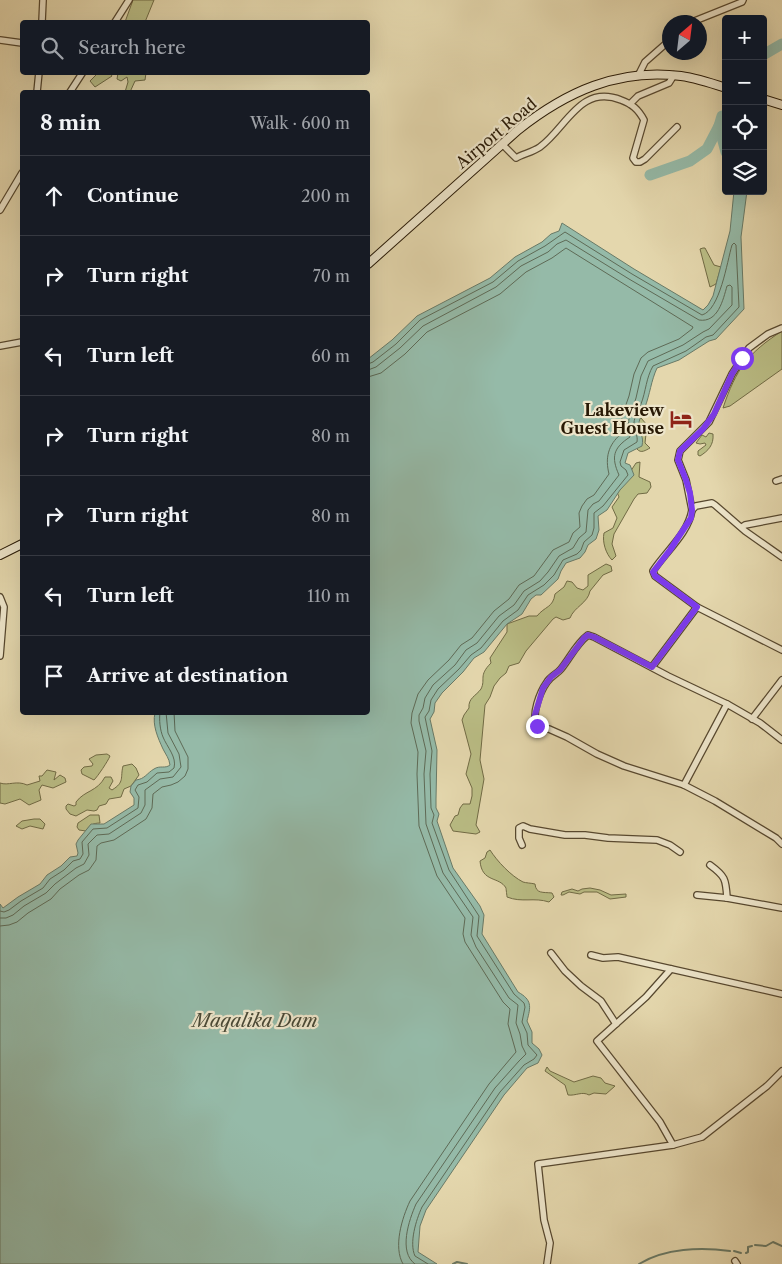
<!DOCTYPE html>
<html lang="en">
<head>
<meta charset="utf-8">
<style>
	:root { --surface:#171b24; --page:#242831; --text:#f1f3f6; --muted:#9ea1a6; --line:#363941 }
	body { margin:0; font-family:"Libre Caslon Text",serif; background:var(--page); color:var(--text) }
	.controls { position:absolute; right:15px; top:15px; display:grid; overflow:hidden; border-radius:5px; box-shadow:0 5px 20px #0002 }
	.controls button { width:45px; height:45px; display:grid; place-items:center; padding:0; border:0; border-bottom:1px solid var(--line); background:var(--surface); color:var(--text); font:25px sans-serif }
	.compass { position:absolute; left:662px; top:15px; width:45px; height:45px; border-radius:50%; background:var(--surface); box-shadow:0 5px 20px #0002; rotate:28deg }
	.stop { position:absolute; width:15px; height:15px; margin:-11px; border:4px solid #7c3aed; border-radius:50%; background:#fff }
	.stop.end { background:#7c3aed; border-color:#fff; box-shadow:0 1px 5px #0008 }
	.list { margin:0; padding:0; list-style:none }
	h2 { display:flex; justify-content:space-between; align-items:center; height:65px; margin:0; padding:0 20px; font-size:21px }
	h2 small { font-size:16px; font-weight:400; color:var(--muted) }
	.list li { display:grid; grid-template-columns:32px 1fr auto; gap:15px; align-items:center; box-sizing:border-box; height:80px; padding:0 20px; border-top:1px solid var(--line) }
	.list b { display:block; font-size:19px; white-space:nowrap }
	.list em { font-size:16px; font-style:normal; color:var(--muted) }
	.icon { flex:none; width:28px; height:28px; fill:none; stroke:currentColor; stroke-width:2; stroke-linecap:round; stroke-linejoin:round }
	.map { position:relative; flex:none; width:782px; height:1264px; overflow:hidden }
	.search { position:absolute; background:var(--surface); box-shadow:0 5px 20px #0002; left:20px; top:20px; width:350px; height:55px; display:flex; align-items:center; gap:12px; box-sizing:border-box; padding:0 18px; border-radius:5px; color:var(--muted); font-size:19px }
	.panel { position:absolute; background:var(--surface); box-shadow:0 5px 20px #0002; left:20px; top:90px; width:350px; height:625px; border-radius:5px }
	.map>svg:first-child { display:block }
	.green { fill:#babd85; stroke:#716b45 }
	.water { fill:#95baa8; stroke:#697a67 }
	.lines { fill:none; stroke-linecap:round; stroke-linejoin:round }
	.shore { stroke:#5e6a56; stroke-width:1 }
	.stream { stroke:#697a67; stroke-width:2 }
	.river { stroke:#95baa8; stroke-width:11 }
	.minor-casing { stroke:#57482f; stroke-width:8 }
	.secondary-casing { stroke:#281905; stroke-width:10 }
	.minor { stroke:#ede5ca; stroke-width:5.5 }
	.secondary { stroke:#ede5ca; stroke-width:8 }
	.route { stroke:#7c3aed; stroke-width:6 }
	.labels { text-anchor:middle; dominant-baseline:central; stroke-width:4.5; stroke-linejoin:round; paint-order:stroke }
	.street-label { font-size:16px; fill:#281905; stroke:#ede5ca }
	.poi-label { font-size:16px; font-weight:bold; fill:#281905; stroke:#ede5ca; text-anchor:end }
	.water-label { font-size:18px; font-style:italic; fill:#494936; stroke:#ede5ca }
</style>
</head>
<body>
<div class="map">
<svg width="782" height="1264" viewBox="0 0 782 1264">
	<rect width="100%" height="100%" fill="#e4d7ad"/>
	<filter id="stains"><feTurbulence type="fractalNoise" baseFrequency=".004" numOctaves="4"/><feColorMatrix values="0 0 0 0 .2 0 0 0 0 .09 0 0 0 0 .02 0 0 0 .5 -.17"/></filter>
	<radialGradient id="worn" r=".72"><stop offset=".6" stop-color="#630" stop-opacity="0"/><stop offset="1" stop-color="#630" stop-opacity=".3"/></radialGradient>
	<g class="green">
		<path d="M133 0H154L145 22H125Z"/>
		<path d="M98 73H110L112 76 95 87 90 81Z"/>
		<path d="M118 73V72L146 73 145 80 135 81 130 92H125L128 82 127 77 121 81 117 79Z"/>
		<path d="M703 248H705L714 265 721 267 716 284 710 287 700 249Z"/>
		<path d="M782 331V369L730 406 723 408C736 369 748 353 782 331Z"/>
		<path d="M641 418 647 425 653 426 646 434 645 443 650 448C646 450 641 454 637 449L640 439 636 419Z"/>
		<path d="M709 433 713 434C714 445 708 451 700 456L698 455V451L706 445 705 443 700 444 696 443 702 435 706 437Z"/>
		<path d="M640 462 639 477 650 482 651 487 647 493 638 494 634 499 614 534 612 544 616 556 612 560C606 554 602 542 604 533L613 528 617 518 612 507 619 497 617 492 636 463Z"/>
		<path d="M606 564 611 566 612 571 603 575 590 591C588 603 574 607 570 618L563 620 556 617 553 619 526 651 519 663 509 666 506 673 500 678 494 686 490 697 485 705 480 760 484 779 476 825 480 832 476 834 453 831 450 825 455 816 458 815 460 808 463 804H470L472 796V788L466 774 471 754 462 720 464 715 469 708C468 698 476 696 481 689 486 679 478 676 491 663L490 658 507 632V624L529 616H537C545 606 553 608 555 594L564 587 567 581 572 582 577 588 583 590 588 586V575Z"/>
		<path d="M107 754 110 756C108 761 98 776 94 780L82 774 81 770 84 767 92 766 93 764 89 759 96 755Z"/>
		<path d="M132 764 136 768 139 775 131 786 124 789 121 797 109 799 106 804 99 806 97 810 94 811 87 810 76 816 70 814 66 809V806L68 804 74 806 76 805V802C85 790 97 792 105 777H111L113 781 109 788 112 790C125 782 120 778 123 766Z"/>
		<path d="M47 770 56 772 54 780 60 775 65 778 66 782 53 788 42 785 39 790 41 800 29 805 20 799 5 804 0 803V783C8 786 17 780 27 785L40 781 39 776H42Z"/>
		<path d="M90 815H99L100 823C94 823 89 825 86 831L79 830 77 827 78 823Z"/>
		<path d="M34 819H40L45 824 43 829 30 826 22 829 16 826 22 821Z"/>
		<path d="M490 850C497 861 511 876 523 882 526 883 531 883 535 884 536 894 543 892 552 893L554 897 549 902C534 897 522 903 507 897 507 896 506 889 506 888 499 876 482 883 480 861L485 858 487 852Z"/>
		<path d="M590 888 600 890 611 895 626 894V897L610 899 597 892H584L580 894 569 892 563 895H561L562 892 572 889 578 891 582 889Z"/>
		<path d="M547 1067 550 1071 574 1082 593 1076 601 1078 605 1083 615 1086 606 1094 594 1093 589 1095C582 1091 576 1096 568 1095L565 1085 545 1071Z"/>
	</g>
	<path class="water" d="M734 191H747L741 237 744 309 716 339 709 341 679 360 657 368C651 381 650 394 645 407 643 413 638 420 639 426 640 435 644 436 642 446L628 453 625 463 630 465 634 475 620 490 607 510 598 516 599 530 596 539 588 545 585 552 580 558 566 563 561 571 558 579 541 595H536L531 599 522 614 507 624 484 652 474 658 463 672 442 693 435 703 434 712 430 719 437 750 436 799V808L439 814 437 821 453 868 480 906 484 915 482 934 518 992C532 1000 531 1006 527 1021L532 1032V1043L539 1049 542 1055 538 1063 527 1068 504 1095 426 1210 420 1226 418 1252 437 1264H0V904L3 908 18 897 40 884 47 875 61 866 70 857 77 856 78 853 76 844 78 840 91 824H104L134 805V798L130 792 131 786 136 780C145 779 147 773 154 769 160 765 165 769 170 765 169 758 166 755 163 749 158 738 152 725 155 713L368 712V359L392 340 417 316 490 278 515 257 542 242 551 234 559 231 562 223 634 269 703 310 708 305 713 296 725 250 730 231Z"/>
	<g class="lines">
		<g class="shore">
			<path d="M368 364 373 362 396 344 420 320 493 282 518 261 545 246 565 232 632 274 702 315C720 310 727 262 732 245L734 243 736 245 739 307 713 335 706 337 686 351 653 366C646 378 646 391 641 404 638 411 633 418 634 427 635 432 638 436 637 442L624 450 620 462 621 466 626 470 628 475 603 506 594 513V528L592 535 584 542 581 550 577 554 563 560 554 575 544 585 528 595 518 610 503 621 481 648 471 655 459 669 438 689 431 700 429 711 425 717 432 751 430 774 431 808 434 815 432 823 449 870 479 916 477 936 514 994 524 1003 525 1007 522 1022 527 1033 528 1045 537 1055 534 1059 524 1065 500 1092 422 1207C416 1220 409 1243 415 1256L428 1264"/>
			<path d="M368 370 376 367 400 348 423 326 496 287 521 266 548 252 557 244 566 240 629 279 699 320C718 323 723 300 727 286L730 285 732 287V305L709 329 703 332 683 345 648 361 641 376 636 398 629 419 628 427 630 437C613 448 611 457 619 475L599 501 593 504 588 510 586 532 579 538 573 548 559 556 548 572 540 581 524 591 514 605 499 616 477 643 466 650 455 665 433 685 425 698 423 708 419 715V721L426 751 424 774 426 824 443 873 473 917 471 935 476 947 509 998 518 1005 516 1023 520 1034 522 1046 526 1054 519 1061 495 1088 416 1204C409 1220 398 1252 415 1264"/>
			<path d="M368 377 381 373 405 354 427 332 500 294 526 272 552 258 566 248 693 327 692 329 679 339 648 352 641 358 634 374 629 396 622 416 621 434C608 445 605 458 609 474L594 495 587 499 582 506 579 513 580 527 573 533 569 542 553 550 534 576 519 585 509 599 494 611 472 638 461 645 449 660 428 680 418 694 412 713 411 723 418 752 417 774 419 826 437 876 465 918 463 934 465 942 503 1002 510 1009 508 1024 516 1052 489 1084 410 1201C402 1218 393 1247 403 1264"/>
			<path d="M0 911 4 912 9 910 21 901 43 888 50 879 64 870 73 861 80 859 83 854 82 842 93 829 107 828 138 808 139 797 135 790 138 785 147 782 157 773 169 772 174 768C177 757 167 747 163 737 160 730 159 720 160 712"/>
			<path d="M0 918H6L13 915 24 906 46 893 55 884 76 868 84 864 89 855 88 844 97 835 109 834 141 813 145 805V790L160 779 173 777 181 767 179 754 168 733 166 712"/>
			<path d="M0 926 9 925 17 922 28 913 51 899 60 889 79 875 89 870 96 860 97 846 101 843 114 840 146 819 152 808 153 794 162 787 171 785 178 782 185 776 188 769V757L175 731 174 712"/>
		</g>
		<g class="stream">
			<path d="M755 1245 766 1246 773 1242 782 1246"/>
			<path d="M734 1251 741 1253"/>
			<path d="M746 1253 748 1252V1247L752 1246"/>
			<path d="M453 1264 457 1262 467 1264"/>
			<path d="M639 1264C665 1248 701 1247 730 1251"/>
		</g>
		<g class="river">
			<path d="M763 55 782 44"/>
			<path d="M722 116 719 126 726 152"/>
			<path d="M650 175 690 161 707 149 719 126"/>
		</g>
		<g class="minor-casing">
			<g id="minor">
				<path d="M42 22 43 0"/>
				<path d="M115 22 129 0"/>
				<path d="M692 22 742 2 743 0"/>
				<path d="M0 40 22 43"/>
				<path d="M638 76 645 62 670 40"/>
				<path d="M37 92 39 72"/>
				<path d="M70 92 83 72"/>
				<path d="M630 104 638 96 669 83 674 75"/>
				<path d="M502 144 516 158C523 154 533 152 540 147 567 127 580 84 621 100 632 104 638 109 644 120L633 158 636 162H640L645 159 677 127"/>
				<path d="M0 210 22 173"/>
				<path d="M0 346 22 342"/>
				<path d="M776 481 782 479"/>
				<path d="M692 510 686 480 678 460 680 451 709 422 732 374 749 348 768 334 782 328"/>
				<path d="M742 527 745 525 782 518"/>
				<path d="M0 597 4 607 0 656"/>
				<path d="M697 607 655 576 653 571C666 551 688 534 692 510L696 506 712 503 715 505 745 531 782 557"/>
				<path d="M652 667 697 607 782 650"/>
				<path d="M727 704 668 676 594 637 588 635C576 644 570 658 561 669 557 674 551 676 547 682 540 692 531 714 537 726L541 729H549L567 737 597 754 624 766 684 785 715 801 776 838 782 844"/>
				<path d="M752 719 782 680"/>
				<path d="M684 785 727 704 760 723 782 740"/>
				<path d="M522 845 519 838V828L523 826 530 829 565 835H585L608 838 657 840 670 845 680 852"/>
				<path d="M710 865C725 876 726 879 727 898"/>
				<path d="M697 895 727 898 782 908"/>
				<path d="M551 953 565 971 581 986 601 1001 616 1024"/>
				<path d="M591 955 603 958 618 957 782 994"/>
				<path d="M673 1145 702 1137 767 1086 782 1071"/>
				<path d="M735 1261 737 1264"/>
				<path d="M547 1264 550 1243 544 1220 538 1164 673 1145 660 1122 597 1041 646 997 671 969"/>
			</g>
		</g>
		<g class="secondary-casing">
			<g id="secondary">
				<path d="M763 99 782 105"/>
				<path d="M368 264 518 130C566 92 618 68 681 76 696 78 711 83 726 88"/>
				<path d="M0 555 22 544"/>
			</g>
		</g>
		<use href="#minor" class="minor"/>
		<use href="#secondary" class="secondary"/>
	</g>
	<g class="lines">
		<path class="route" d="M537 726 534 718 543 688 551 677 560 670 584 638 588 635 594 637 652 667 697 607 655 576 653 572 670 550 691 518 692 510 690 493 686 480 678 460 680 451 703 429 714 414 732 374 742 358"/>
	</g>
	<defs>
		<g id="hotel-bare" transform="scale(1.725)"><path d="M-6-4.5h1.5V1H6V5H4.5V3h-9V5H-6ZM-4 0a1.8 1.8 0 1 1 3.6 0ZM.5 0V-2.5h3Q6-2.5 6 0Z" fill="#8f2418" stroke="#ede5ca" stroke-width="2.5" paint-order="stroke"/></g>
	</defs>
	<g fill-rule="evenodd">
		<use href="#hotel-bare" x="681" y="419"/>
	</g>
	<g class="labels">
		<g class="street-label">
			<text transform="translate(496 133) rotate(-40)">Airport Road</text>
		</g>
		<g class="poi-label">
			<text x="664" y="410">Lakeview<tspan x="664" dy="18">Guest House</tspan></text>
		</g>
		<g class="water-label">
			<text x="255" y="1021">Maqalika Dam</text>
		</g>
	</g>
	<rect width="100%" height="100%" filter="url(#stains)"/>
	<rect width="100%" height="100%" fill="url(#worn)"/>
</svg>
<div class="controls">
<button>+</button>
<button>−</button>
<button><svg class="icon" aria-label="locate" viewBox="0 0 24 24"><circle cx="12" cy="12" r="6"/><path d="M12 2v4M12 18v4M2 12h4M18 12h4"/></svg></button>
<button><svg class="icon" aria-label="layers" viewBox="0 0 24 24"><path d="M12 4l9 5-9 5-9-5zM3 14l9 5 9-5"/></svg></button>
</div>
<svg class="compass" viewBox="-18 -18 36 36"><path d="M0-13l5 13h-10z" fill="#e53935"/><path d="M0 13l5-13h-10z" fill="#9ea1a6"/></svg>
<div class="stop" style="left:742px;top:358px"></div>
<div class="stop end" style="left:537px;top:726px"></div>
<div class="search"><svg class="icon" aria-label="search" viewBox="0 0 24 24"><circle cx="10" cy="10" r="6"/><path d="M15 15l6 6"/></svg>Search here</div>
<section class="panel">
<h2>8 min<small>Walk · 600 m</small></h2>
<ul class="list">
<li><svg class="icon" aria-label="ahead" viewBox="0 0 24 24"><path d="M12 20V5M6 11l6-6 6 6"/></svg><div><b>Continue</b></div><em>200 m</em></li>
<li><svg class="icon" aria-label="right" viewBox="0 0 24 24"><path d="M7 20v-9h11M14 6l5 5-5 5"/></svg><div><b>Turn right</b></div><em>70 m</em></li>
<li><svg class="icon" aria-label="left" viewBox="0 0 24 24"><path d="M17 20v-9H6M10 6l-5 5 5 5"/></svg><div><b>Turn left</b></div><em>60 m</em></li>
<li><svg class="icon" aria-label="right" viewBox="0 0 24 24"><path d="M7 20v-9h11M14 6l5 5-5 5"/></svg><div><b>Turn right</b></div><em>80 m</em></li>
<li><svg class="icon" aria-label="right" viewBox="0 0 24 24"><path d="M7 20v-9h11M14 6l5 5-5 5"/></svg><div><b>Turn right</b></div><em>80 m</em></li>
<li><svg class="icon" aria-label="left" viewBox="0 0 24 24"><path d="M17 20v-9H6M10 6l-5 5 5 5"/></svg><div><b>Turn left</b></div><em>110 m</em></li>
<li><svg class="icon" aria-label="arrive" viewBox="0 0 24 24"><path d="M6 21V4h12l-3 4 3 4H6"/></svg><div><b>Arrive at destination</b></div></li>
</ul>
</section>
</div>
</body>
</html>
